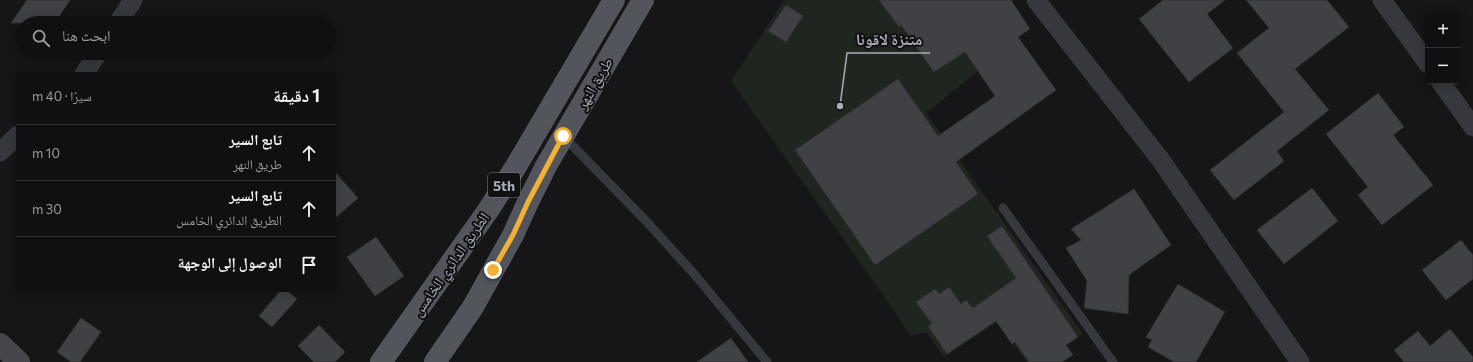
<!DOCTYPE html>
<html lang="ar">
<head>
<meta charset="utf-8">
<style>
	:root { --surface:#101012; --page:#1e1e20; --text:#f1f3f6; --muted:#9c9d9f; --line:#303032 }
	body { margin:0; font-family:Commissioner,"Noto Naskh Arabic",sans-serif; background:var(--page); color:var(--text); direction:rtl }
	.controls { position:absolute; right:12px; top:12px; display:grid; overflow:hidden; border-radius:4px; box-shadow:0 2px 10px #0003 }
	.controls button { width:36px; height:36px; display:grid; place-items:center; padding:0; border:0; border-bottom:1px solid var(--line); background:var(--surface); color:var(--text); font:20px sans-serif }
	.stop { position:absolute; width:12px; height:12px; margin:-9px; border:3px solid #f2b134; border-radius:50%; background:#fff }
	.stop.end { background:#f2b134; border-color:#fff; box-shadow:0 1px 4px #0008 }
	.list { margin:0; padding:0; list-style:none }
	h2 { display:flex; justify-content:space-between; align-items:center; height:52px; margin:0; padding:0 16px; font-size:17px }
	h2 small { font-size:13px; font-weight:400; color:var(--muted) }
	.list li { display:grid; grid-template-columns:26px 1fr auto; gap:12px; align-items:center; box-sizing:border-box; height:56px; padding:0 16px; border-top:1px solid var(--line) }
	.list b { display:block; font-size:15px; white-space:nowrap }
	.list p { margin:0; font-size:13px; white-space:nowrap; color:var(--muted) }
	.list em { font-size:13px; font-style:normal; color:var(--muted) }
	.icon { flex:none; width:22px; height:22px; fill:none; stroke:currentColor; stroke-width:2; stroke-linecap:round; stroke-linejoin:round }
	.map { position:relative; flex:none; width:1473px; height:362px; overflow:hidden; direction:ltr }
	.search { position:absolute; background:var(--surface); box-shadow:0 2px 10px #0003; left:16px; top:16px; width:320px; height:44px; display:flex; align-items:center; gap:10px; box-sizing:border-box; padding:0 14px; border-radius:22px; color:var(--muted); font-size:15px }
	.panel { position:absolute; background:var(--surface); box-shadow:0 2px 10px #0003; left:16px; top:72px; width:320px; height:220px; border-radius:4px; direction:rtl }
	.map>svg:first-child { display:block }
	.green { fill:#1e261f }
	.building { fill:#404145; stroke:#303034 }
	.lines { fill:none; stroke-linecap:round; stroke-linejoin:round }
	.service { stroke:#37383d; stroke-width:9 }
	.minor { stroke:#37383d; stroke-width:19 }
	.secondary { stroke:#45474d; stroke-width:22 }
	.primary { stroke:#53555c; stroke-width:22 }
	.route { stroke:#f2b134; stroke-width:5 }
	.labels { text-anchor:middle; dominant-baseline:central; stroke-width:4; stroke-linejoin:round; paint-order:stroke }
	.shield { fill:#111113; stroke:#7b7e86; stroke-width:1 }
	.shield-label { font-size:14px; font-weight:bold; fill:#a8adb8 }
	.street-label { font-size:15px; fill:#a8adb8; stroke:#111113 }
	.leader { fill:none; stroke:#a8adb8; stroke-width:1.5 }
	.callout-dot { fill:#a8adb8; stroke:#111113; stroke-width:1.5 }
	.callout-label { font-size:16px; text-anchor:middle; font-weight:bold; fill:#a8adb8; stroke:#111113; stroke-width:4; stroke-linejoin:round; paint-order:stroke }
</style>
</head>
<body>
<div class="map">
<svg width="1473" height="362" viewBox="0 0 1473 362">
	<rect width="100%" height="100%" fill="#161618"/>
	<path class="green" d="M784 0H1010L1030 29 926 113 1083 334 1045 362H1027L997 322 944 357 926 332 910 336 895 312 731 81Z"/>
	<g class="building">
		<path d="M27 0H70L55 23H11Z"/>
		<path d="M879 0H1011L1030 29 1018 37 1056 90 956 162 978 194 875 265 795 150 898 79 938 136 995 96 965 52 934 72 901 25 899 27Z"/>
		<path d="M1163 0H1225L1207 14 1233 48 1189 82 1139 19Z"/>
		<path d="M1246 0H1327L1349 27 1295 69 1329 110 1277 151 1284 161 1234 200 1210 170 1284 112 1237 53 1269 28Z"/>
		<path d="M786 5 803 16 786 42 768 31Z"/>
		<path d="M1378 93 1404 127 1393 135 1433 185 1382 225 1358 195 1368 187 1326 134Z"/>
		<path d="M334 171 358 198 334 219Z"/>
		<path d="M1312 188 1338 221 1284 264 1257 230Z"/>
		<path d="M1134 189 1171 245 1129 275 1128 314 1084 308 1087 281 1066 248 1081 240 1071 229Z"/>
		<path d="M1002 226 1078 337 1066 345 1073 355 1062 362H1029L1015 342 1012 344 996 321 947 354 928 326 932 324 916 302 935 289 939 294 949 287 961 304 966 300 973 308 1016 278 987 236Z"/>
		<path d="M376 237 404 276 375 296 347 257Z"/>
		<path d="M1461 240 1473 255V279L1446 300 1422 270Z"/>
		<path d="M1178 284 1225 312 1196 362H1174L1148 347 1152 340 1146 337Z"/>
		<path d="M281 290H286L297 299 272 327 259 316Z"/>
		<path d="M81 318 101 332 80 362H71L57 352Z"/>
		<path d="M319 325 345 352 335 362H314L298 346Z"/>
		<path d="M1450 329 1473 357V362H1404L1394 350 1418 331 1430 346Z"/>
		<path d="M731 338 748 362H697Z"/>
	</g>
	<g class="lines">
		<g class="service">
			<path d="M563 136 646 221 695 275 767 362"/>
			<path d="M1003 208 1113 362"/>
		</g>
		<g class="minor">
			<path d="M1036 0 1160 159 1300 362"/>
			<path d="M1382 0 1428 64"/>
			<path d="M118 23 133 0"/>
			<path d="M84 74 98 53"/>
			<path d="M1440 81 1473 127"/>
			<path d="M0 152 18 135"/>
		</g>
		<path class="secondary" d="M0 344 19 362"/>
		<g class="primary">
			<path d="M381 362 489 209 515 168 614 0"/>
			<path d="M435 362 473 307 513 235 528 202 546 166 643 0"/>
		</g>
	</g>
	<g class="lines">
		<path class="route" d="M493 270 513 235 528 202 563 136"/>
	</g>
	<g class="labels">
		<rect class="shield" x="488" y="173" width="32" height="24" rx="3"/>
		<g class="shield-label">
			<text x="504" y="185">5th</text>
		</g>
		<g class="street-label">
			<text transform="translate(594 83) rotate(-60)">طريق النهر</text>
			<text transform="translate(450 264) rotate(-55)">الطريق الدائري الخامس</text>
		</g>
	</g>
	<path class="leader" d="M840 106L847 53H930"/>
	<circle class="callout-dot" cx="840" cy="106" r="4"/>
	<g class="callout-label">
		<text x="889" y="45">متنزة لاقونا</text>
	</g>
</svg>
<div class="controls">
<button>+</button>
<button>−</button>
</div>
<div class="stop" style="left:563px;top:136px"></div>
<div class="stop end" style="left:493px;top:270px"></div>
<div class="search"><svg class="icon" aria-label="search" viewBox="0 0 24 24"><circle cx="10" cy="10" r="6"/><path d="M15 15l6 6"/></svg>ابحث هنا</div>
<section class="panel">
<h2>1 دقيقة<small>سيرًا · 40 m</small></h2>
<ul class="list">
<li><svg class="icon" aria-label="ahead" viewBox="0 0 24 24"><path d="M12 20V5M6 11l6-6 6 6"/></svg><div><b>تابع السير</b><p>طريق النهر</p></div><em>10 m</em></li>
<li><svg class="icon" aria-label="ahead" viewBox="0 0 24 24"><path d="M12 20V5M6 11l6-6 6 6"/></svg><div><b>تابع السير</b><p>الطريق الدائري الخامس</p></div><em>30 m</em></li>
<li><svg class="icon" aria-label="arrive" viewBox="0 0 24 24"><path d="M6 21V4h12l-3 4 3 4H6"/></svg><div><b>الوصول إلى الوجهة</b></div></li>
</ul>
</section>
</div>
</body>
</html>
